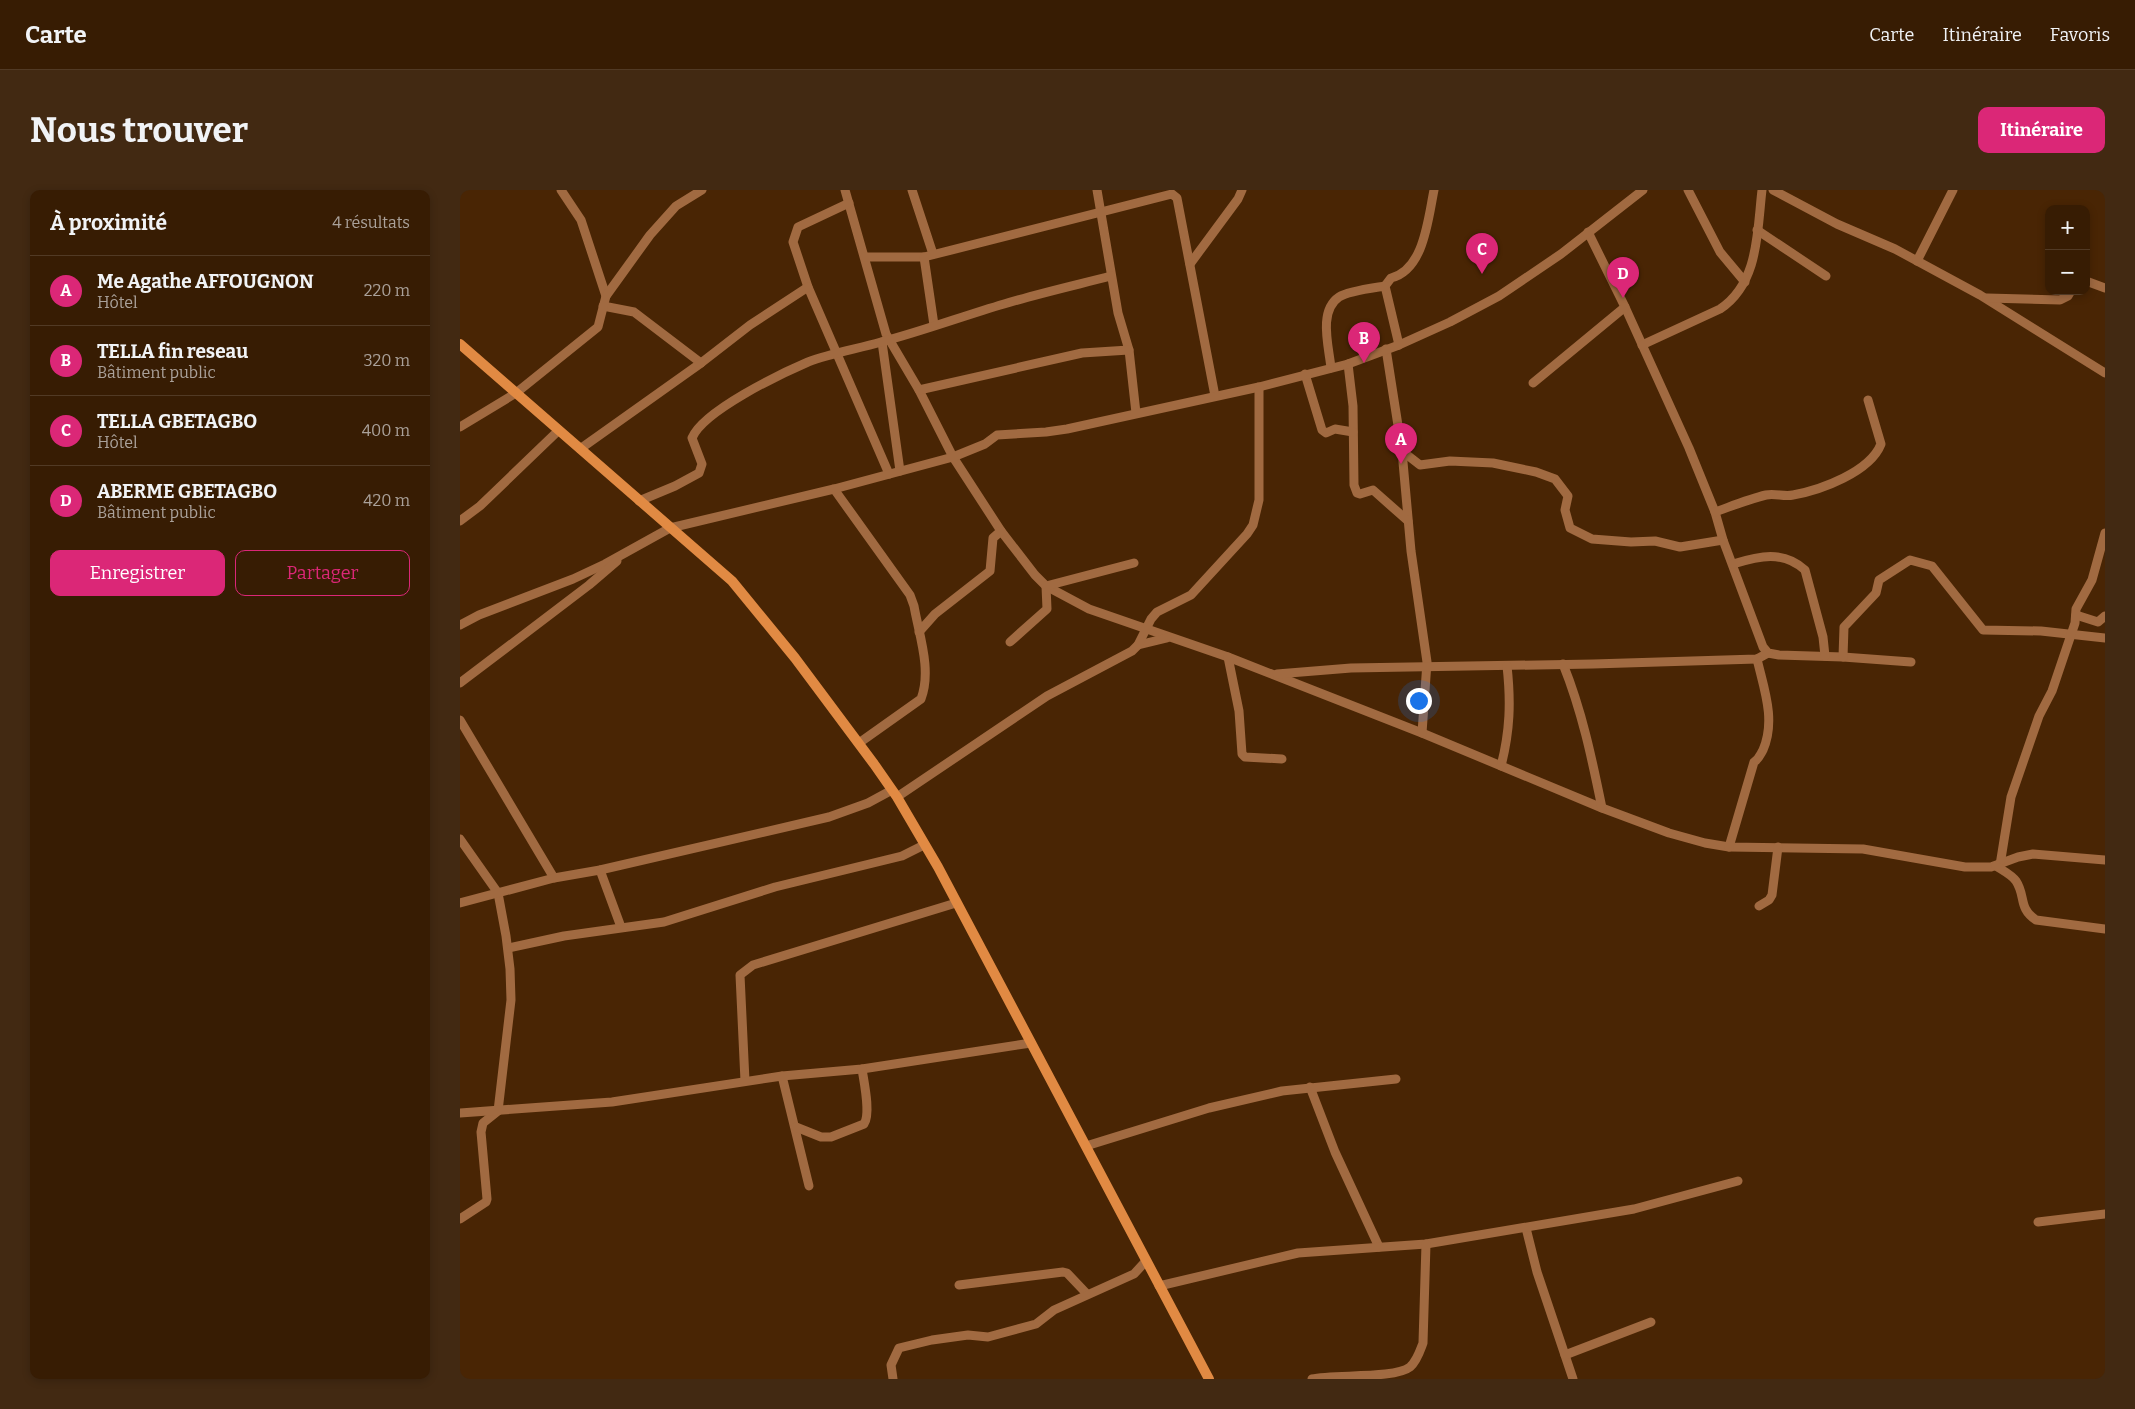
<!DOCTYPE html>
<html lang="fr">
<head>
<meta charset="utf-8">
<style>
	:root { --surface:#371c03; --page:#422912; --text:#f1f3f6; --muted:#aaa19a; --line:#513a25; --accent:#db2777 }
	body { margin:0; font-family:Bitter,serif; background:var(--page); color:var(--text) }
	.controls { position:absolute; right:15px; top:15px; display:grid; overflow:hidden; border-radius:10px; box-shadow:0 2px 8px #0003 }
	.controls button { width:45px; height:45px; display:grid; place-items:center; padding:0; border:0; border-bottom:1px solid var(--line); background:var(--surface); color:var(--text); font:25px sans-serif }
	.you { position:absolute; left:958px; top:510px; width:18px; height:18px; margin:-12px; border:4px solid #fff; border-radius:50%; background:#1a73e8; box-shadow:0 0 0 8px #1a73e833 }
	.badge { display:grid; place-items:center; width:32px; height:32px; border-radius:50%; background:var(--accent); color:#fff; font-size:16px; font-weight:700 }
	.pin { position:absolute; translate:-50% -41px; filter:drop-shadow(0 1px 2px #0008) }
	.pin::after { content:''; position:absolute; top:26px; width:18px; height:15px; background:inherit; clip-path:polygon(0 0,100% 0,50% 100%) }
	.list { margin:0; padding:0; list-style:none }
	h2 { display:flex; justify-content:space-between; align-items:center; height:65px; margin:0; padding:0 20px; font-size:21px }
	h2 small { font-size:16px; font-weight:400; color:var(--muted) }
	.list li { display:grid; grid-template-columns:32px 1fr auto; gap:15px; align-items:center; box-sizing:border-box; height:70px; padding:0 20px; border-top:1px solid var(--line) }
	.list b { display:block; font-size:19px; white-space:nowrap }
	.list p { margin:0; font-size:16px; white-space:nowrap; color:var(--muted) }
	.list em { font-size:16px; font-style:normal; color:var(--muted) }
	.actions { display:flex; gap:10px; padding:15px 20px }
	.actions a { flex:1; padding:11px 0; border:1px solid var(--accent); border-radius:10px; text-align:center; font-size:18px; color:var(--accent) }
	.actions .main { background:var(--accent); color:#fff }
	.map { position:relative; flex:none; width:1645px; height:1189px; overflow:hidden; border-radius:10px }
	header { display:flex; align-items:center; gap:30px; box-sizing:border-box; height:70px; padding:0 25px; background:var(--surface); border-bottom:1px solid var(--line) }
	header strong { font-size:24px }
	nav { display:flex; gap:28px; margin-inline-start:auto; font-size:18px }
	.intro { display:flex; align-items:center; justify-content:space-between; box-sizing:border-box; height:120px; padding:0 30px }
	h1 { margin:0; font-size:35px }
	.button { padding:12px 22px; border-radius:10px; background:var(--accent); color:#fff; font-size:18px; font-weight:700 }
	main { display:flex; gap:30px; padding:0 30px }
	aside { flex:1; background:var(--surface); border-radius:10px; box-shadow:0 2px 8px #0003 }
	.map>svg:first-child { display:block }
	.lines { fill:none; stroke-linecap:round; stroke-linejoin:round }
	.street { stroke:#a16a41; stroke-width:9 }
	.secondary { stroke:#e18a43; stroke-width:10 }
</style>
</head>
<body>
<header>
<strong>Carte</strong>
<nav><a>Carte</a><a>Itinéraire</a><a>Favoris</a></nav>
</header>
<div class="intro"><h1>Nous trouver</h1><a class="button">Itinéraire</a></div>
<main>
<aside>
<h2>À proximité<small>4 résultats</small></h2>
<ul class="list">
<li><span class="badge">A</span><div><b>Me Agathe AFFOUGNON</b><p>Hôtel</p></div><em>220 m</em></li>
<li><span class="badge">B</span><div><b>TELLA fin reseau</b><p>Bâtiment public</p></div><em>320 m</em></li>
<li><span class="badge">C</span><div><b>TELLA GBETAGBO</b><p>Hôtel</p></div><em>400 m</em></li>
<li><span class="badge">D</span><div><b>ABERME GBETAGBO</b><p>Bâtiment public</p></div><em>420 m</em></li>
</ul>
<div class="actions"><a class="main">Enregistrer</a><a>Partager</a></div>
</aside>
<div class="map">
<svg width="1645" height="1189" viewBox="0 0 1645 1189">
	<rect width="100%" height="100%" fill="#492504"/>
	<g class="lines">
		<g class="street">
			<path d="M101 0 121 30 146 106"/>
			<path d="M385 0 426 144 459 200 493 267 541 341 575 385 586 396 629 419 768 467 962 543 1142 618 1209 643 1245 653 1269 657 1403 659 1505 677H1531L1558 667 1573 664 1645 670"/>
			<path d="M452 0 473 64"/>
			<path d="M637 0 658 123 669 160 676 223"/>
			<path d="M1228 0 1260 62 1285 92"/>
			<path d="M1313 0 1377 34 1435 59 1520 105 1645 183"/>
			<path d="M389 13 338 37 333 52 348 97 429 284"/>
			<path d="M1297 40 1366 86"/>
			<path d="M1128 42 1165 117 1229 258 1255 322 1263 350 1303 457 1308 463 1319 465 1383 467 1451 472"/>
			<path d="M405 67H464L712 4 717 8 755 206"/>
			<path d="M464 67 474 135"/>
			<path d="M1457 71 1493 0"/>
			<path d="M730 74 778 9 782 0"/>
			<path d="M1626 91 1645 98"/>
			<path d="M1527 108 1600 110 1608 106 1611 101"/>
			<path d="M143 116 174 122 241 173"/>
			<path d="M422 152 440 281"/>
			<path d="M939 155 925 96 931 88C964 80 968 29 974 0"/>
			<path d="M1182 155 1260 119C1299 93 1297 42 1302 0"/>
			<path d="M926 159 942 261 951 361 967 472 962 543"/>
			<path d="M888 174 893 216 894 295 897 303 900 304 913 300 948 331"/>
			<path d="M871 178C869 157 858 121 879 107 888 101 913 98 925 96"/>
			<path d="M845 184 862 240 866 243 875 239 893 242"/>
			<path d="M1073 193 1165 117"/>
			<path d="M459 200 622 163 669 160"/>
			<path d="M0 237 56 203 138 137 146 106 190 45 216 16 242 0"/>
			<path d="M120 259 241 173 290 135 348 97"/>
			<path d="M942 261 960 275 990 271 1033 273 1076 282 1095 289 1108 306 1105 320 1110 338 1132 349 1171 352 1195 351 1220 357 1263 350"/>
			<path d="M374 299 450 405 454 416C459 445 472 480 461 509L399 553"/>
			<path d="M179 311 215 296 239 283 242 274 232 248C243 221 320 184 348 172 372 163 397 159 421 152 463 141 503 126 544 114 580 103 616 95 651 86"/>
			<path d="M1255 322C1272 316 1289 309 1306 305 1315 303 1324 307 1333 305 1361 300 1410 282 1421 254L1408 210"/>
			<path d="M0 331 20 316 99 240"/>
			<path d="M1273 374C1299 366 1323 360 1345 380L1363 447 1365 466"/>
			<path d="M1616 425 1638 432 1645 426"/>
			<path d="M0 435 19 425 113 389 145 374 210 338 374 299 493 267 525 254 537 245 586 242 607 239 799 197 888 174 939 155 990 132 1039 106 1101 64 1183 0"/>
			<path d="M459 442 475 424 530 381 533 348 541 341"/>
			<path d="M550 452 587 419 586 396 674 373"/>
			<path d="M678 455 707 448"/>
			<path d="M768 467 779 521 782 564 785 567 822 569"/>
			<path d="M1383 467 1384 437 1416 403 1419 390 1450 370 1472 376 1523 440 1581 441 1645 448"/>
			<path d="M1103 474C1122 521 1132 569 1142 618"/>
			<path d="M817 484 891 478 1133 474 1297 469 1308 463"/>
			<path d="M0 493 129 395 157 371"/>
			<path d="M0 530 94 688"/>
			<path d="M1041 576C1050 541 1051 512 1047 476"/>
			<path d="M437 607 587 506 672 461 678 455 691 429 697 422 731 405 787 344 793 335 799 310V197"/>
			<path d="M0 649 38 703 46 746 50 779 51 810 38 921 23 933 21 942 27 1009 26 1012 0 1029"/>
			<path d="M1269 657 1294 572C1299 569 1300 565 1303 560 1316 530 1304 499 1297 469"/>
			<path d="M1540 675 1551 607 1579 526 1592 501 1615 433 1616 419 1632 390 1645 343"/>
			<path d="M1536 676C1542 680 1552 685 1556 691 1566 706 1558 718 1576 730L1645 739"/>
			<path d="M140 680 161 737"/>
			<path d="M0 713 94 688 140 680 369 627 408 613 432 600"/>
			<path d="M1299 716 1309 710 1312 705 1318 657"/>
			<path d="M48 758 104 746 204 732 315 697 442 666 464 655"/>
			<path d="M322 886 349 996"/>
			<path d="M285 891 280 785 293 775 496 713"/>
			<path d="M850 897 875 962 919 1057"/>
			<path d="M0 923 152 912 322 886 402 879 571 853"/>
			<path d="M336 937 361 947H371L404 934C411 924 404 892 402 879"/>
			<path d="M626 956 749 918 822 901 936 889"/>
			<path d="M1578 1032 1645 1024"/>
			<path d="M1066 1038 1077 1082 1113 1189"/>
			<path d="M499 1095 603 1082 607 1083 627 1104"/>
			<path d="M699 1096 838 1063 966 1054 1174 1019 1278 991"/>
			<path d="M1105 1165 1191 1132"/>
			<path d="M433 1189 431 1175 439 1158 472 1150 508 1145 528 1147 576 1134 594 1120 674 1084 685 1072"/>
			<path d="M852 1189C874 1184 935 1189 950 1177 957 1171 960 1161 963 1153L966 1054"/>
		</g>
		<path class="secondary" d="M0 154 272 391 335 468 414 574 437 607 478 677 749 1189"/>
	</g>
</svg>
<div class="controls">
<button>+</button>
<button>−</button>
</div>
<div class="you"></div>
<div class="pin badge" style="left:941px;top:274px">A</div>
<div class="pin badge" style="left:904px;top:173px">B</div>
<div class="pin badge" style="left:1022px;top:84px">C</div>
<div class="pin badge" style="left:1163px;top:108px">D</div>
</div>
</main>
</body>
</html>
